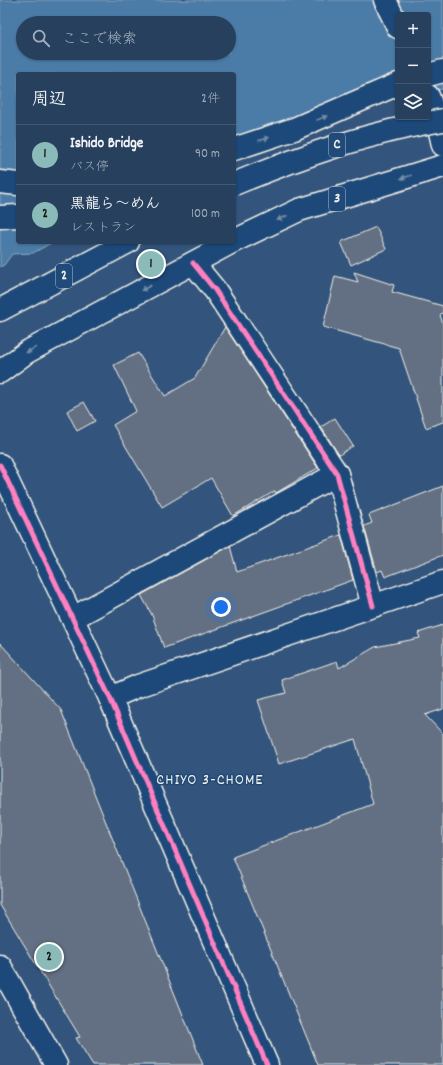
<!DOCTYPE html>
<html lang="ja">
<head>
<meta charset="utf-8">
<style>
	:root { --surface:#26405e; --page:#2e4764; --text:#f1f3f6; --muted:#a4afbc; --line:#425973; --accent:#8bbbb9 }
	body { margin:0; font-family:Dekko,"Klee One",sans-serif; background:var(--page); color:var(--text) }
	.controls { position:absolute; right:12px; top:12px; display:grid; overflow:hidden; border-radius:4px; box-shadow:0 1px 3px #0004 }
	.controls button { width:36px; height:36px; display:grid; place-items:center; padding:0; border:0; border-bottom:1px solid var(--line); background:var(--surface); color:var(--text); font:20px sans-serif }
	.you { position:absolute; left:221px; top:607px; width:14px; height:14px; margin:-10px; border:3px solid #fff; border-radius:50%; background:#1a73e8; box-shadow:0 0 0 6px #1a73e833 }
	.badge { display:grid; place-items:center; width:26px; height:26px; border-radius:50%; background:var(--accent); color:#111; font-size:13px; font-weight:700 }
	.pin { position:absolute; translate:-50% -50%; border:2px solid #fff; box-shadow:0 1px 4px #0006 }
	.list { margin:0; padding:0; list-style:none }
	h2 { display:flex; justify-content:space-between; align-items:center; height:52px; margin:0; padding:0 16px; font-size:17px }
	h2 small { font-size:13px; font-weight:400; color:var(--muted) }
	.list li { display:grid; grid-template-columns:26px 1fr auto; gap:12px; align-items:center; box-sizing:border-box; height:60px; padding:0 16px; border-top:1px solid var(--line) }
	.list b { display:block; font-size:15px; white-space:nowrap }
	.list p { margin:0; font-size:13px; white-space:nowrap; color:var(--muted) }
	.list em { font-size:13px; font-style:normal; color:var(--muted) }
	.icon { flex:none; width:22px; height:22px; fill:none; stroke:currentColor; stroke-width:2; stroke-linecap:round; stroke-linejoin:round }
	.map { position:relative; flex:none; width:443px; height:1065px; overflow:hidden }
	.search { position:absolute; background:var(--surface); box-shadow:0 1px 3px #0004; left:16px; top:16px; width:220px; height:44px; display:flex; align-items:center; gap:10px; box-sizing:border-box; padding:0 14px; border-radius:22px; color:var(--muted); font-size:15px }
	.panel { position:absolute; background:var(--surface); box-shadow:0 1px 3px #0004; left:16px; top:72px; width:220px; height:172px; border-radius:4px }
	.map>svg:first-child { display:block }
	.water { fill:#4b7ca8; stroke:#8fabc2; fill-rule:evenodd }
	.building { fill:#637083; stroke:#f4f1e8 }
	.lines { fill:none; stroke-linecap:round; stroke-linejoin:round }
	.street-casing { stroke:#f4f1e8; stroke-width:25 }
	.secondary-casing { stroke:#f4f1e8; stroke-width:25 }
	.highway-casing { stroke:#f4f1e8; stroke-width:25 }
	.street { stroke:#1f4a7a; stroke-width:22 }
	.secondary { stroke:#1f4a7a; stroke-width:22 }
	.highway { stroke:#1f4a7a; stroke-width:22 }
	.highway-bridge-casing { stroke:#f4f1e8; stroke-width:25; stroke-linecap:butt }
	.highway-bridge { stroke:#1f4a7a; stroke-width:22 }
	.cycleway-casing { stroke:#1f4a7a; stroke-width:8 }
	.cycleway { stroke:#ff80c0; stroke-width:5 }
	.oneway { fill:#748da6 }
	.labels { text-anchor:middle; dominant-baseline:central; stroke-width:3; stroke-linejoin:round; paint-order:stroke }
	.shield { fill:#1f4a7a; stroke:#b4bfc7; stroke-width:1 }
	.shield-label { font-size:14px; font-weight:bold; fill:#f4f1e8 }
	.neighbourhood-label { font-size:16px; letter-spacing:1px; fill:#f4f1e8; stroke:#1f4a7a }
</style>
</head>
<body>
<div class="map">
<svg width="443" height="1065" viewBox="0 0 443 1065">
	<rect width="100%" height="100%" fill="#33557d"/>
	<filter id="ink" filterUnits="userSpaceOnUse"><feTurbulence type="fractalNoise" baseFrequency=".025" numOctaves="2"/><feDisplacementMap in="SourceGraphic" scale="8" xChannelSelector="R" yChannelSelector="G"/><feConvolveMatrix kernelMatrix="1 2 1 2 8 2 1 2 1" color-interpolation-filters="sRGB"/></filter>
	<g filter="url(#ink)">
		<path class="water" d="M0 0H443V89L428 91V15H398V95L234 149V74H18V242H53L33 253 12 254 4 265 0 267ZM23 23H229V53H23Z"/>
		<g class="building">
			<path d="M376 227 386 249 351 265 341 242Z"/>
			<path d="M354 272 394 285 392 292 443 306V312L440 315 443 324V422L426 428 399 348 323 327 335 276 358 282Z"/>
			<path d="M225 327 318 468 276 493 275 491 233 516 211 478 162 507 113 425 136 411 114 365 138 353 165 396 195 378Z"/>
			<path d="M84 402 95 421 77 431 67 411Z"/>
			<path d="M335 418 353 446 339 455 321 427Z"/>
			<path d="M443 486V555L385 577 382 570 377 572 364 526 372 523 369 515Z"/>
			<path d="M341 535 353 580 164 648 152 615 141 595 230 546 237 572Z"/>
			<path d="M443 625V709L425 715 443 734V1065H318L233 857 373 804 355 739 279 764 258 700 286 693 282 680 337 661 339 668 375 647 420 638 418 633Z"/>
			<path d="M0 643 61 710 203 1065H93L76 1038 80 1037 0 905Z"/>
		</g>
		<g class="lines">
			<g class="street-casing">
				<g id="street">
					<path d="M385 0 398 27"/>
					<path d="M428 96 438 123 443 145"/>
					<path d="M193 263 215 290 337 474 373 606"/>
					<path d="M73 618 337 474"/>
					<path d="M110 698 138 686 443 582"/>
				</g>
			</g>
			<g class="secondary-casing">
				<g id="secondary">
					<path d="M0 465 110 698 267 1065"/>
					<path d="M0 966 56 1065"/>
				</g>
			</g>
			<g class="highway-casing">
				<g id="highway">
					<path d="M428 75 443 71"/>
					<path d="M234 149 294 129 398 84"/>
					<path d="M0 182 18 184"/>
					<path d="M0 217 18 216"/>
					<path d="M234 241 299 210 443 166"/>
					<path d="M0 310 128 242"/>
					<path d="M0 372 27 352 232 242"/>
				</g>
			</g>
			<use href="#street" class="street"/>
			<use href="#secondary" class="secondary"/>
			<use href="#highway" class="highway"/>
			<g class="highway-bridge-casing">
				<path id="highway-bridge" d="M234 184C302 156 370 132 443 120"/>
			</g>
			<use href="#highway-bridge" class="highway-bridge"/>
			<g class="cycleway-casing">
				<g id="cycleway">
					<path d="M193 263 215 290 337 474 373 606"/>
					<path d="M0 465 110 698 267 1065"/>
				</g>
			</g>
			<use href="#cycleway" class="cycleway"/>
		</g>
		<defs><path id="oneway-solid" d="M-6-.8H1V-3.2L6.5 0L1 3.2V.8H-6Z"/></defs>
		<g class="oneway">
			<use href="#oneway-solid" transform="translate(322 118) rotate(-22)"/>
			<use href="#oneway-solid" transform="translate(264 139) rotate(-18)"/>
			<use href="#oneway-solid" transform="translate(406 177) rotate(163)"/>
			<use href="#oneway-solid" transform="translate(282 218) rotate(155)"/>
			<use href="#oneway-solid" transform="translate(146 288) rotate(152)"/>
			<use href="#oneway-solid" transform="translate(31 350) rotate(151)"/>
		</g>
	</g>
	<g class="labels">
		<g class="shield">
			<rect x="329" y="133" width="16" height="24" rx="3"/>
			<rect x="329" y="187" width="16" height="24" rx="3"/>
			<rect x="56" y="264" width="16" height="24" rx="3"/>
		</g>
		<g class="shield-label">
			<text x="337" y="145">C</text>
			<text x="337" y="199">3</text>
			<text x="64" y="276">2</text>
		</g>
		<g class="neighbourhood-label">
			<text x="210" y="780">CHIYO 3-CHOME</text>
		</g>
	</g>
</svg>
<div class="controls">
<button>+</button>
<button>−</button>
<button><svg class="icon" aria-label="layers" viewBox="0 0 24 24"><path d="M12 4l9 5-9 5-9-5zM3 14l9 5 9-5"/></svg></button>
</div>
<div class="you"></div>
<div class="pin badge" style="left:151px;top:264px">1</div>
<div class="pin badge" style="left:49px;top:957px">2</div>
<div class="search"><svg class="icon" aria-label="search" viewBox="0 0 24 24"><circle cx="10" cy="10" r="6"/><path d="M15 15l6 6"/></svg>ここで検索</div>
<section class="panel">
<h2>周辺<small>2件</small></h2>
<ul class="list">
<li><span class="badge">1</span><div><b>Ishido Bridge</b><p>バス停</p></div><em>90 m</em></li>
<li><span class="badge">2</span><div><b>黒龍ら〜めん</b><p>レストラン</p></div><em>100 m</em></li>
</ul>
</section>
</div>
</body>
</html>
